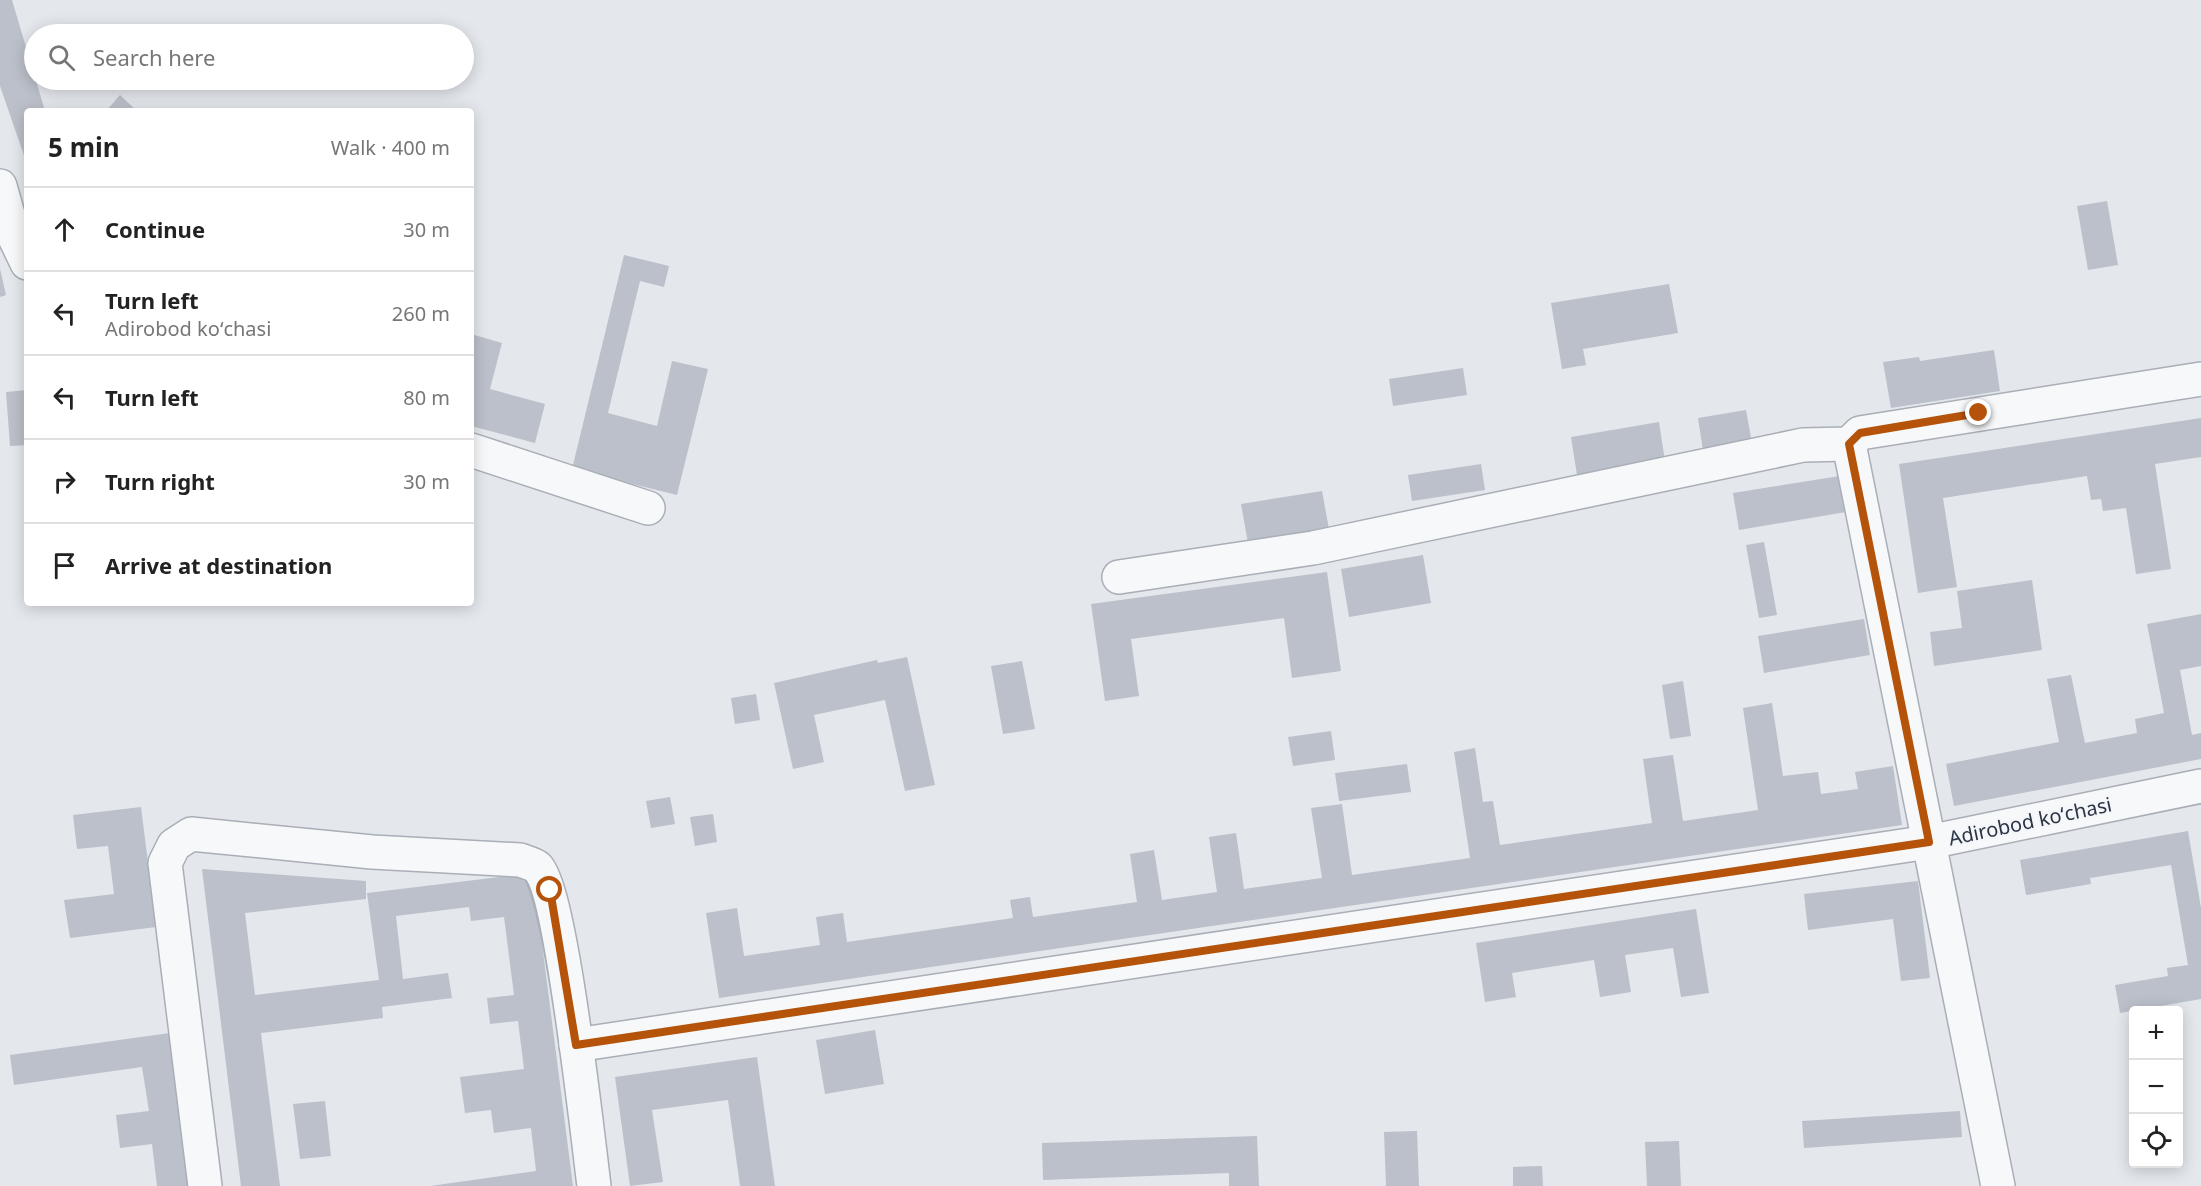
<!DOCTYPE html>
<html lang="en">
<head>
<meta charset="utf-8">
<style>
	:root { --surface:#fff; --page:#f6f6f6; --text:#222; --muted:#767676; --line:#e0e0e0 }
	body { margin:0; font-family:"Noto Sans",sans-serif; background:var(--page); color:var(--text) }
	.controls { position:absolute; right:18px; bottom:18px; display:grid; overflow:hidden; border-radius:6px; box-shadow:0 3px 15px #0003 }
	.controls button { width:54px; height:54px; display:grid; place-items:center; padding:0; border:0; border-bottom:2px solid var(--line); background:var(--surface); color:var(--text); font:30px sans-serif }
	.stop { position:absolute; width:18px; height:18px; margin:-14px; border:4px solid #b45309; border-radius:50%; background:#fff }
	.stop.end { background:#b45309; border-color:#fff; box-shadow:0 2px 6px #0008 }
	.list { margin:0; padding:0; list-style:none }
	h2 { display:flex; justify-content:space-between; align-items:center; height:78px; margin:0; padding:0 24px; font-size:26px }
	h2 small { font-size:20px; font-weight:400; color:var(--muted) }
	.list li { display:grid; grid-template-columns:39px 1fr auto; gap:18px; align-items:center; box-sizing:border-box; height:84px; padding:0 24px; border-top:2px solid var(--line) }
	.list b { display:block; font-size:22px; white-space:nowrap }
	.list p { margin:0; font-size:20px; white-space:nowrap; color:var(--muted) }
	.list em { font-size:20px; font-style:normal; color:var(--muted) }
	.icon { flex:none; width:33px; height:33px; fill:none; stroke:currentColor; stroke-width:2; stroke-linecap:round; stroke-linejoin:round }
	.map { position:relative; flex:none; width:2201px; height:1186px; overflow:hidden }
	.search { position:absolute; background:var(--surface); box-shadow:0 3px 15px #0003; left:24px; top:24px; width:450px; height:66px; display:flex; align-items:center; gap:15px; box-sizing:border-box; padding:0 21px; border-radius:33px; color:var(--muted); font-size:22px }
	.panel { position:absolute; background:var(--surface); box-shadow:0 3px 15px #0003; left:24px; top:108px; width:450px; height:498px; border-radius:6px }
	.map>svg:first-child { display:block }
	.building { fill:#bbc0ca }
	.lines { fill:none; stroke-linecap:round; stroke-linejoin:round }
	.minor-casing { stroke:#a9aeb7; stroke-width:36 }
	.minor { stroke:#f7f8fa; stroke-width:33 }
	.route { stroke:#b45309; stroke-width:8 }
	.labels { text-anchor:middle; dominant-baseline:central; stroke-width:4.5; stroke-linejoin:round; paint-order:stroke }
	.street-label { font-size:20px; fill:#2b3445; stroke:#f4f6f9 }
</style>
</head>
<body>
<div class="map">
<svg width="2201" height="1186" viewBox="0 0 2201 1186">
	<rect width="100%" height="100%" fill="#e4e7ec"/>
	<g class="building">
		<path d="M0 0H12L45 111H27V164L0 86Z"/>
		<path d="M120 95 137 111H106Z"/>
		<path d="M2107 201 2118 265 2088 270 2077 206Z"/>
		<path d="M624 255 669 266 664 287 640 281 608 413 657 426 672 361 708 369 677 495 572 469Z"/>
		<path d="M0 269 6 295 0 297Z"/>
		<path d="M1669 284 1678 333 1583 349 1586 365 1562 369 1551 303Z"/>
		<path d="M471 334 502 343 490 389 545 404 535 443 471 426Z"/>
		<path d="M1994 350 2000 391 1891 408 1883 362 1919 357 1920 361Z"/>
		<path d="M1463 368 1467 395 1393 406 1389 379Z"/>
		<path d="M27 390V445L10 446 6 392Z"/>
		<path d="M1746 410 1753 449 1704 457 1698 418Z"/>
		<path d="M2201 418V457L2155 464 2171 569 2136 574 2126 508 2103 511 2101 499 2091 500 2087 476 1943 498 1957 587 1918 593 1899 464Z"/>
		<path d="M1659 422 1665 461 1577 475 1571 437Z"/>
		<path d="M1481 464 1485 490 1412 501 1408 475Z"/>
		<path d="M1840 476 1846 512 1739 530 1733 493Z"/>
		<path d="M1322 491 1329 529 1248 543 1241 504Z"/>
		<path d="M1764 542 1777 615 1759 618 1746 545Z"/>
		<path d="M1423 555 1431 603 1349 617 1341 569Z"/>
		<path d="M1327 572 1341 671 1292 678 1284 618 1131 639 1139 696 1105 701 1091 604Z"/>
		<path d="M2032 580 2042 650 1934 666 1930 632 1962 628 1957 591Z"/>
		<path d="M2201 614V666L2180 670 2192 735 2201 733V759L1954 806 1946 764 2059 742 2047 679 2071 675 2085 743 2137 733 2135 719 2164 713 2147 624Z"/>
		<path d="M1864 619 1870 655 1764 673 1758 636Z"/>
		<path d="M907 657 935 785 905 791 885 700 814 715 824 762 793 769 774 683 877 660 878 663Z"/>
		<path d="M1022 661 1035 729 1003 734 991 666Z"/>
		<path d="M1683 681 1691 736 1670 739 1662 685Z"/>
		<path d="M756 694 760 720 735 724 731 698Z"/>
		<path d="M1772 703 1783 776 1818 772 1821 794 1858 789 1855 772 1893 766 1902 825 719 998 706 913 737 908 744 956 820 945 816 917 843 913 847 942 1013 918 1010 900 1030 897 1033 917 1137 902 1130 854 1154 850 1162 900 1217 892 1209 837 1236 833 1244 889 1322 878 1311 808 1342 804 1352 875 1470 858 1454 752 1475 748 1483 802 1493 801 1500 845 1652 823 1643 759 1673 755 1683 821 1758 810 1743 708Z"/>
		<path d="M1331 731 1335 760 1293 766 1288 737Z"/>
		<path d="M1407 764 1411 792 1339 801 1335 773Z"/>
		<path d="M670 797 675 824 651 828 646 801Z"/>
		<path d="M141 807 156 927 70 938 64 900 114 894 108 846 77 849 73 815Z"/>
		<path d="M713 814 717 842 695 846 690 817Z"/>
		<path d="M2188 831 2201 908V999L2120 1013 2115 985 2168 976 2167 968 2188 965 2171 865 2090 878 2091 884 2026 895 2020 860Z"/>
		<path d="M202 869 366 881V899L245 913 255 995 379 980 367 893 533 873 573 1186H430L536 1171 531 1128 494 1133 491 1110 465 1113 460 1077 524 1069 518 1021 490 1024 487 998 514 995 504 917 471 921 469 907 396 916 403 979 448 973 452 998 382 1007 383 1018 261 1033 280 1186H241Z"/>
		<path d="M1918 881 1930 978 1901 981 1893 919 1808 930 1804 894Z"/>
		<path d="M1696 909 1709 993 1681 997 1673 948 1625 955 1631 992 1600 997 1594 960 1512 973 1516 997 1485 1002 1476 943Z"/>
		<path d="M875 1030 884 1084 825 1094 816 1040Z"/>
		<path d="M170 1033 192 1186H157L152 1144 120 1148 116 1115 149 1111 142 1067 14 1085 10 1055Z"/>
		<path d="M757 1057 775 1186H740L728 1100 652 1110 663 1182 630 1186 615 1077Z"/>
		<path d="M325 1101 331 1156 300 1159 293 1104Z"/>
		<path d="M1960 1111 1962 1137 1804 1148 1802 1121Z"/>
		<path d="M1417 1131 1419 1186H1386L1384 1132Z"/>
		<path d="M1257 1136 1259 1186H1229V1173L1043 1180 1042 1143Z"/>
		<path d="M1679 1141 1681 1186H1647L1645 1142Z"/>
		<path d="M1542 1166 1543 1186H1513V1167Z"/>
	</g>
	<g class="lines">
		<g class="minor-casing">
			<g id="minor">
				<path d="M0 186 14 236 27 263"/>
				<path d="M471 450 648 508"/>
				<path d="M1119 577 1313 548 1803 445 1849 444"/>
				<path d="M576 1045 1929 842 2201 786"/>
				<path d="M205 1186 165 863 174 845 191 834 372 852 520 860C525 862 534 864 537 867 561 889 588 1139 594 1186"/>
				<path d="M1998 1186 1849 444 1860 433 2201 379"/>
			</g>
		</g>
		<use href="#minor" class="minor"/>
	</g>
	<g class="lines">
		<path class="route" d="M550 890 576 1045 1929 842 1849 444 1860 433 1979 413"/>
	</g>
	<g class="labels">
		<g class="street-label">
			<text transform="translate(2030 821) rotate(-12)">Adirobod koʻchasi</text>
		</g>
	</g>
</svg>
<div class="controls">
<button>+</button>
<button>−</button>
<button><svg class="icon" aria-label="locate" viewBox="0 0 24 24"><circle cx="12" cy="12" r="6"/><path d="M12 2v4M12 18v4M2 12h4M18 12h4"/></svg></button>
</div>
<div class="stop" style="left:550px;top:890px"></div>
<div class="stop end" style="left:1979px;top:413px"></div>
<div class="search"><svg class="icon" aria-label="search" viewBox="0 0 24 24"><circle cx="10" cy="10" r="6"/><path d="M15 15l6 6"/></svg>Search here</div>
<section class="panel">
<h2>5 min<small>Walk · 400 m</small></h2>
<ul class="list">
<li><svg class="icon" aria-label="ahead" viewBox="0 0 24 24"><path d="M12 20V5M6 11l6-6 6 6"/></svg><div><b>Continue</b></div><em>30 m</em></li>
<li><svg class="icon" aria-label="left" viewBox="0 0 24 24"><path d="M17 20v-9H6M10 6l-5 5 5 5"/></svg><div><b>Turn left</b><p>Adirobod koʻchasi</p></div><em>260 m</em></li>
<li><svg class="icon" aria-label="left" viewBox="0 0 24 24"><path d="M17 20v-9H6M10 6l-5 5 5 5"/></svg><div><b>Turn left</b></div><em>80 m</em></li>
<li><svg class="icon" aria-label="right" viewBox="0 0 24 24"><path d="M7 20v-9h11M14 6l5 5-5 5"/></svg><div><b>Turn right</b></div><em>30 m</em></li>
<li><svg class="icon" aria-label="arrive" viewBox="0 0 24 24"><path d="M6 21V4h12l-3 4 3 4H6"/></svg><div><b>Arrive at destination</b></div></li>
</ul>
</section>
</div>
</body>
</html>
